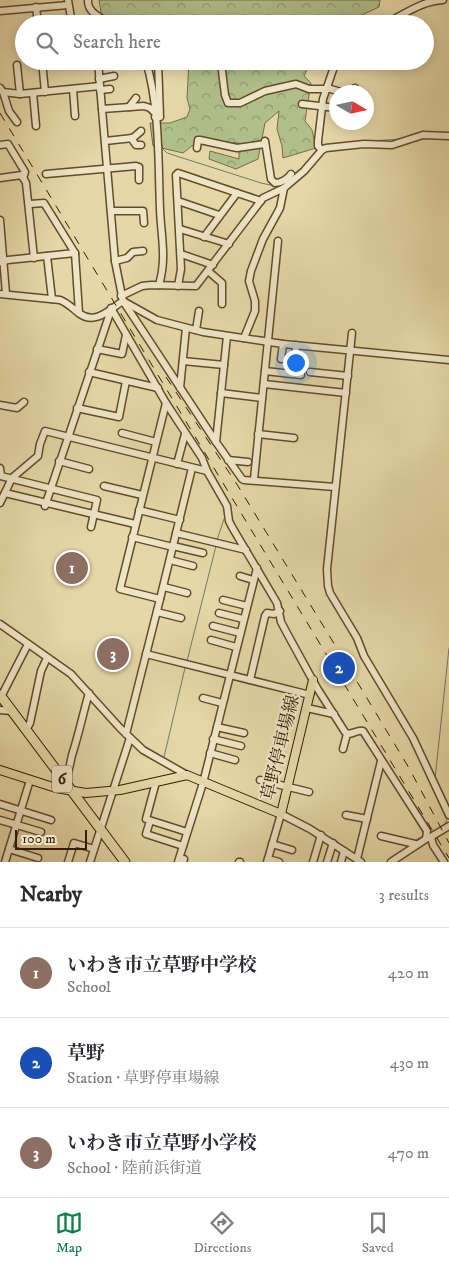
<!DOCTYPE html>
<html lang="en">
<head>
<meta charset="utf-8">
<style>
	:root { --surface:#fff; --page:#f7f7f7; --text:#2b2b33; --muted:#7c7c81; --line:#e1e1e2; --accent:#0b8043 }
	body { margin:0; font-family:"IM FELL DW Pica","Noto Serif JP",serif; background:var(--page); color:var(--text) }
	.compass { position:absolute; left:329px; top:85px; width:45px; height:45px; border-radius:50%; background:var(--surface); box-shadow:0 2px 12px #0003; rotate:99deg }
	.scale { position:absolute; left:15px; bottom:12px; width:72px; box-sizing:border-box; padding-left:5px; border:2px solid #361e00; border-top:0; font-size:14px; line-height:18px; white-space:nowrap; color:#361e00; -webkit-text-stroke:4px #eee5c6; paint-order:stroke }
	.you { position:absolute; left:295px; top:362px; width:18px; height:18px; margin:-12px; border:4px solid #fff; border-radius:50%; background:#1a73e8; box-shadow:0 0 0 8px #1a73e833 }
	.badge { display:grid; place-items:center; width:32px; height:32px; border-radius:50%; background:var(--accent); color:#fff; font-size:16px; font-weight:700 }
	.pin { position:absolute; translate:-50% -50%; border:2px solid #fff; box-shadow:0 1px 5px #0006 }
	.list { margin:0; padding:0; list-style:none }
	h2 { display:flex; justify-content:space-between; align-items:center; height:65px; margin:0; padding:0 20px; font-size:21px }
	h2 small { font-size:16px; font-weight:400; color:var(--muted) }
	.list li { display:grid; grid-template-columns:32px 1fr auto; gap:15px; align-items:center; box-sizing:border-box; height:90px; padding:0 20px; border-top:1px solid var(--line) }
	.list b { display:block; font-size:19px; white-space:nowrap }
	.list p { margin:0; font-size:16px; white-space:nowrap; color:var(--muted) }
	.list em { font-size:16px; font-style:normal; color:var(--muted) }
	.icon { flex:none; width:28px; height:28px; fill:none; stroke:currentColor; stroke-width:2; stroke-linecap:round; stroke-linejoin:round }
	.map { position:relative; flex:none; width:449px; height:862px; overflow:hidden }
	.search { position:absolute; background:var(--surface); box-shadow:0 2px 12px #0003; left:15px; right:15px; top:15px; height:55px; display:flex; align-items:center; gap:12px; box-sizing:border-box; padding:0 18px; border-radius:28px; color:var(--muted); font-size:19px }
	.sheet { height:335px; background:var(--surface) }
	nav { display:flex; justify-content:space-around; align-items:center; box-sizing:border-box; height:70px; border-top:1px solid var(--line); background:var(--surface); font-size:14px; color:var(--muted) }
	nav a { display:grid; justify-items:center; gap:2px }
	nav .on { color:var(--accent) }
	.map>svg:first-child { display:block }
	.forest { fill:url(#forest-crowns); stroke:#736e45 }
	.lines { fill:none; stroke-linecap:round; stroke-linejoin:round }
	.stream { stroke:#717a6a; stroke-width:1 }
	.minor-casing { stroke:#624c2a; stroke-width:9 }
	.major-casing { stroke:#361e00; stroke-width:10 }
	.highway-casing { stroke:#361e00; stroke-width:11 }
	.minor { stroke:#eee5c6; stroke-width:6 }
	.major { stroke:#e5d7a7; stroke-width:8 }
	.highway { stroke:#e5d7a7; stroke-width:9 }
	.rail { stroke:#361e00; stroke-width:1; stroke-dasharray:9 9; stroke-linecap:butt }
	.labels { text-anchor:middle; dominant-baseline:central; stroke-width:4.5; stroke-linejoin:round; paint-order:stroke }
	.shield { fill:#eee5c6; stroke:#6d5a3b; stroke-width:1 }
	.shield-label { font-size:16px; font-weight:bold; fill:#361e00 }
	.street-label { font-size:18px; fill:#361e00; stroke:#eee5c6 }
</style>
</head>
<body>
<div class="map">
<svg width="449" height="862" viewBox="0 0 449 862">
	<defs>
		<pattern id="forest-crowns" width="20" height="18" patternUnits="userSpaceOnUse" patternTransform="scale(1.25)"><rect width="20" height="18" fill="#b0bf8a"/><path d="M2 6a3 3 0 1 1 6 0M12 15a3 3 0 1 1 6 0" fill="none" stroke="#909b6e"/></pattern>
	</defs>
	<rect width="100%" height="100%" fill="#e5d7a7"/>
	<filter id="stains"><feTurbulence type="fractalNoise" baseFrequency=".004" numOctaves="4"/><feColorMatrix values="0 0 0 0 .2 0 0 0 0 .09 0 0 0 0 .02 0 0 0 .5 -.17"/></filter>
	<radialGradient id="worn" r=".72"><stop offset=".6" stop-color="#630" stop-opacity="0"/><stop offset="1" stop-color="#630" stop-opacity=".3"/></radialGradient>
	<g class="forest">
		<path d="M99 0H380L379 7 351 20 334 24H103Z"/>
		<path d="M189 61H311L304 76 311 83 305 121 312 130 316 148 283 158 282 146 277 129 279 111 265 123 258 159 236 169 209 159 210 151 239 159V143L198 141 183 153 153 146 150 123H170L187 117 190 109 187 98Z"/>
	</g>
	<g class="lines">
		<g class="stream">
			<path d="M370 141 401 139"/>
			<path d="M161 142 163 149 167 153 261 183 275 186"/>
			<path d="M217 540 225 516"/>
			<path d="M187 661 216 546"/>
			<path d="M164 757 185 668"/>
			<path d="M435 779 449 648"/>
			<path d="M437 797 447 820 445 823"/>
			<path d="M416 840 423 836"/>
			<path d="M391 858 407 847"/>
		</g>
		<g class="minor-casing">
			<g id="minor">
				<path d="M68 0 72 24"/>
				<path d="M88 0C87 13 102 18 111 24"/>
				<path d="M36 7 38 24"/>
				<path d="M0 11 68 5"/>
				<path d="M384 24C404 15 421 1 443 0"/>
				<path d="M42 61 45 92"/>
				<path d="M98 61 100 86"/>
				<path d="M146 61C160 109 158 160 160 209 161 237 167 257 159 285"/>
				<path d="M221 63 225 95 228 103H240L265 91 296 84 309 89H327"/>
				<path d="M17 65 20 94"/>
				<path d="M99 79 114 76"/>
				<path d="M0 88 3 92 20 94 100 86 115 261 123 301 216 442"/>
				<path d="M327 88 341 92"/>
				<path d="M73 89 75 116"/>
				<path d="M100 90 110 89"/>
				<path d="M3 92 9 111 17 122"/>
				<path d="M347 92 355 88"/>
				<path d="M33 93 36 126"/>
				<path d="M302 104 336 108"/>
				<path d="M129 107 136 98"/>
				<path d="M102 109 144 106 150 108 154 112"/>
				<path d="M155 117H160L158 61"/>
				<path d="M131 138 136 145H141"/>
				<path d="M105 141 133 138 141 131"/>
				<path d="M265 141 271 179 275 183C281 183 288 179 291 174"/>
				<path d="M0 145 8 144 25 172 23 178"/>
				<path d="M197 148 198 140H200L237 148 265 144"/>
				<path d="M322 150 318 146V141L323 99 336 61"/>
				<path d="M46 174 136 166 139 167V180"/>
				<path d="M0 178 22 175 26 183 34 258"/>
				<path d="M178 201 219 215"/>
				<path d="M30 204 44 203 75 253 79 313"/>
				<path d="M111 211H143L144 223"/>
				<path d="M0 220 6 294"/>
				<path d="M180 229 229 244"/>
				<path d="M204 237 237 193"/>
				<path d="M181 254 213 265"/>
				<path d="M47 256 52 299"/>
				<path d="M115 261 127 258 133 252 143 251"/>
				<path d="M0 262 8 260 75 253"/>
				<path d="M208 271 222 283V304"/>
				<path d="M178 286 181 269 176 175 178 173 261 201"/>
				<path d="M0 294 60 300C68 303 73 309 80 314 96 325 110 309 123 301L157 320 203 332 283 344 449 360"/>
				<path d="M121 296 142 286 151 285 196 286 263 198 284 188"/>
				<path d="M111 308 166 403 202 458 207 471 227 506 229 521 232 527 277 603 281 622 289 637 317 688 345 732C350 737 357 729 363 731L427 831 426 839 391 862"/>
				<path d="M196 330 199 311"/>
				<path d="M352 333 327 569 328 586 330 593 357 638 364 656 413 738 449 815"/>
				<path d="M227 336 216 442 242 479 244 480 335 487"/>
				<path d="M244 338 255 311V301L249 281 251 271 263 239 280 208 284 188 304 171 322 150 326 148 364 144 392 145 423 135 449 136"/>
				<path d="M97 349 122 354 126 335"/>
				<path d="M281 359 283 344"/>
				<path d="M295 360 296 345"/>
				<path d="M183 361 224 365"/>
				<path d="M265 371 301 375"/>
				<path d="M89 372 158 388"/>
				<path d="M310 372 348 376"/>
				<path d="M264 384 346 393"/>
				<path d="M180 388 186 328"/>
				<path d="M221 393 262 398"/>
				<path d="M0 405 17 408 24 402"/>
				<path d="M77 408 119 417 126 381"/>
				<path d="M122 433 156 442"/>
				<path d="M258 434 294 438"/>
				<path d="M228 460 248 462"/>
				<path d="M59 461 89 469"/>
				<path d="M177 464 185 434"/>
				<path d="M0 468 1 476 97 500 91 527"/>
				<path d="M254 479 278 241"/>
				<path d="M104 486 142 495"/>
				<path d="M5 493 135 524"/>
				<path d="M0 503 12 478 38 456 40 444 45 431 207 471"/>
				<path d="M45 506 111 310"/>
				<path d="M139 510 180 520"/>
				<path d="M176 533 246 550"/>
				<path d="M132 537 173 547"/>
				<path d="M173 546 203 553"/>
				<path d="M170 560 193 566"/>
				<path d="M240 576 253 580"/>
				<path d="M164 587 187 593"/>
				<path d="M160 599 120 589 166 403"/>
				<path d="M223 600 247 606"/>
				<path d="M157 612 181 618"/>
				<path d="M219 613 243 619"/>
				<path d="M0 624 71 674 120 728 143 750 187 775"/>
				<path d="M213 626 240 633"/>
				<path d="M211 640 236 647"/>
				<path d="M146 654 310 695"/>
				<path d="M250 680 265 616 267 613 274 614 280 611"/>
				<path d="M1 697 28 644"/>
				<path d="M203 698 222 703"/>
				<path d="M307 708 334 714"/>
				<path d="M0 710 12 711"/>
				<path d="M217 727 244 733"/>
				<path d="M26 730 30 723 41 671 47 658"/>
				<path d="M126 734 160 599 192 468"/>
				<path d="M213 739 241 746"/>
				<path d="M343 749 347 734"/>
				<path d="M210 753 235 760"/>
				<path d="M260 780 309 792"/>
				<path d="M64 781C69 773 70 764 72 755 79 734 83 713 89 693"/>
				<path d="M156 782 146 819 187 832"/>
				<path d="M0 804 51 820"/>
				<path d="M346 815 367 819"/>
				<path d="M0 820 41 832"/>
				<path d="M150 821 146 834 183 846"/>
				<path d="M381 836 415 844"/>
				<path d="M431 837 433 845 444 862"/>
				<path d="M429 838 449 826"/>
				<path d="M272 844 292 850"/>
				<path d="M9 849 38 858"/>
				<path d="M268 859 279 862"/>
				<path d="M357 859 381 761"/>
				<path d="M5 862 30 780"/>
				<path d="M68 862 74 843 94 849"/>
				<path d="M90 862 130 738"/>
				<path d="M178 862 203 783 257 568"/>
				<path d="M183 862 184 859"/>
				<path d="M239 862H240"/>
				<path d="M267 862 281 814 310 829 361 862"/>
				<path d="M313 862 321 835"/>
				<path d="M327 862 333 843"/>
				<path d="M341 862 344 851"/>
			</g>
		</g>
		<g class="major-casing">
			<path id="major" d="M0 770 56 788 86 793 120 790 187 775 281 814 313 680"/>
		</g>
		<g class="highway-casing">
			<path id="highway" d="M0 695 125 862"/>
		</g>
		<use href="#minor" class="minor"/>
		<use href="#major" class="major"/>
		<use href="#highway" class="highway"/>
		<g class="rail">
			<path d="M0 113 449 858"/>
			<path d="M166 377 238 486 341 655 409 768 449 843"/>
		</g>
	</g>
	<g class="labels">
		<rect class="shield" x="52" y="765.5" width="20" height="27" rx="4"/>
		<g class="shield-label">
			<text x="62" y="779">6</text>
		</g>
		<g class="street-label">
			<text transform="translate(281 748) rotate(-76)">草野停車場線</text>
		</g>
	</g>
	<rect width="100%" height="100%" filter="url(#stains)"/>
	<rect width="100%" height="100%" fill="url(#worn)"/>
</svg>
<svg class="compass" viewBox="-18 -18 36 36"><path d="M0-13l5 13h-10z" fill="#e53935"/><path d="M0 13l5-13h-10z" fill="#7c7c81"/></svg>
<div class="scale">100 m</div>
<div class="you"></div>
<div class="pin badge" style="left:72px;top:568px;background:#8d6e63">1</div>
<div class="pin badge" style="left:339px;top:668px;background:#1a4fb4">2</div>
<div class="pin badge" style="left:113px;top:654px;background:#8d6e63">3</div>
<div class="search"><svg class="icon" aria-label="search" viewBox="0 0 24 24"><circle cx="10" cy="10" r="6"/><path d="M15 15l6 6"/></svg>Search here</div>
</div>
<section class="sheet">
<h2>Nearby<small>3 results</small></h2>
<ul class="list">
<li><span class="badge" style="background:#8d6e63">1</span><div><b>いわき市立草野中学校</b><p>School</p></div><em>420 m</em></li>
<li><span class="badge" style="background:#1a4fb4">2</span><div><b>草野</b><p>Station · 草野停車場線</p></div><em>430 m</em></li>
<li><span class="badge" style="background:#8d6e63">3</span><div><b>いわき市立草野小学校</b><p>School · 陸前浜街道</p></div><em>470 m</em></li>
</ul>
</section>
<nav>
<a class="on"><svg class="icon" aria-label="map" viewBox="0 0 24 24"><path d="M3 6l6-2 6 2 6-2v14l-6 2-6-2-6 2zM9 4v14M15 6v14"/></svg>Map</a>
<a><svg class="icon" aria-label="directions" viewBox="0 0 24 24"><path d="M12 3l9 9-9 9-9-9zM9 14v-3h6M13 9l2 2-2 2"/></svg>Directions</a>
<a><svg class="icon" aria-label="saved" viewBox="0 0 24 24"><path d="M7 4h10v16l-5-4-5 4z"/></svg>Saved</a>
</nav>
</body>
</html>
